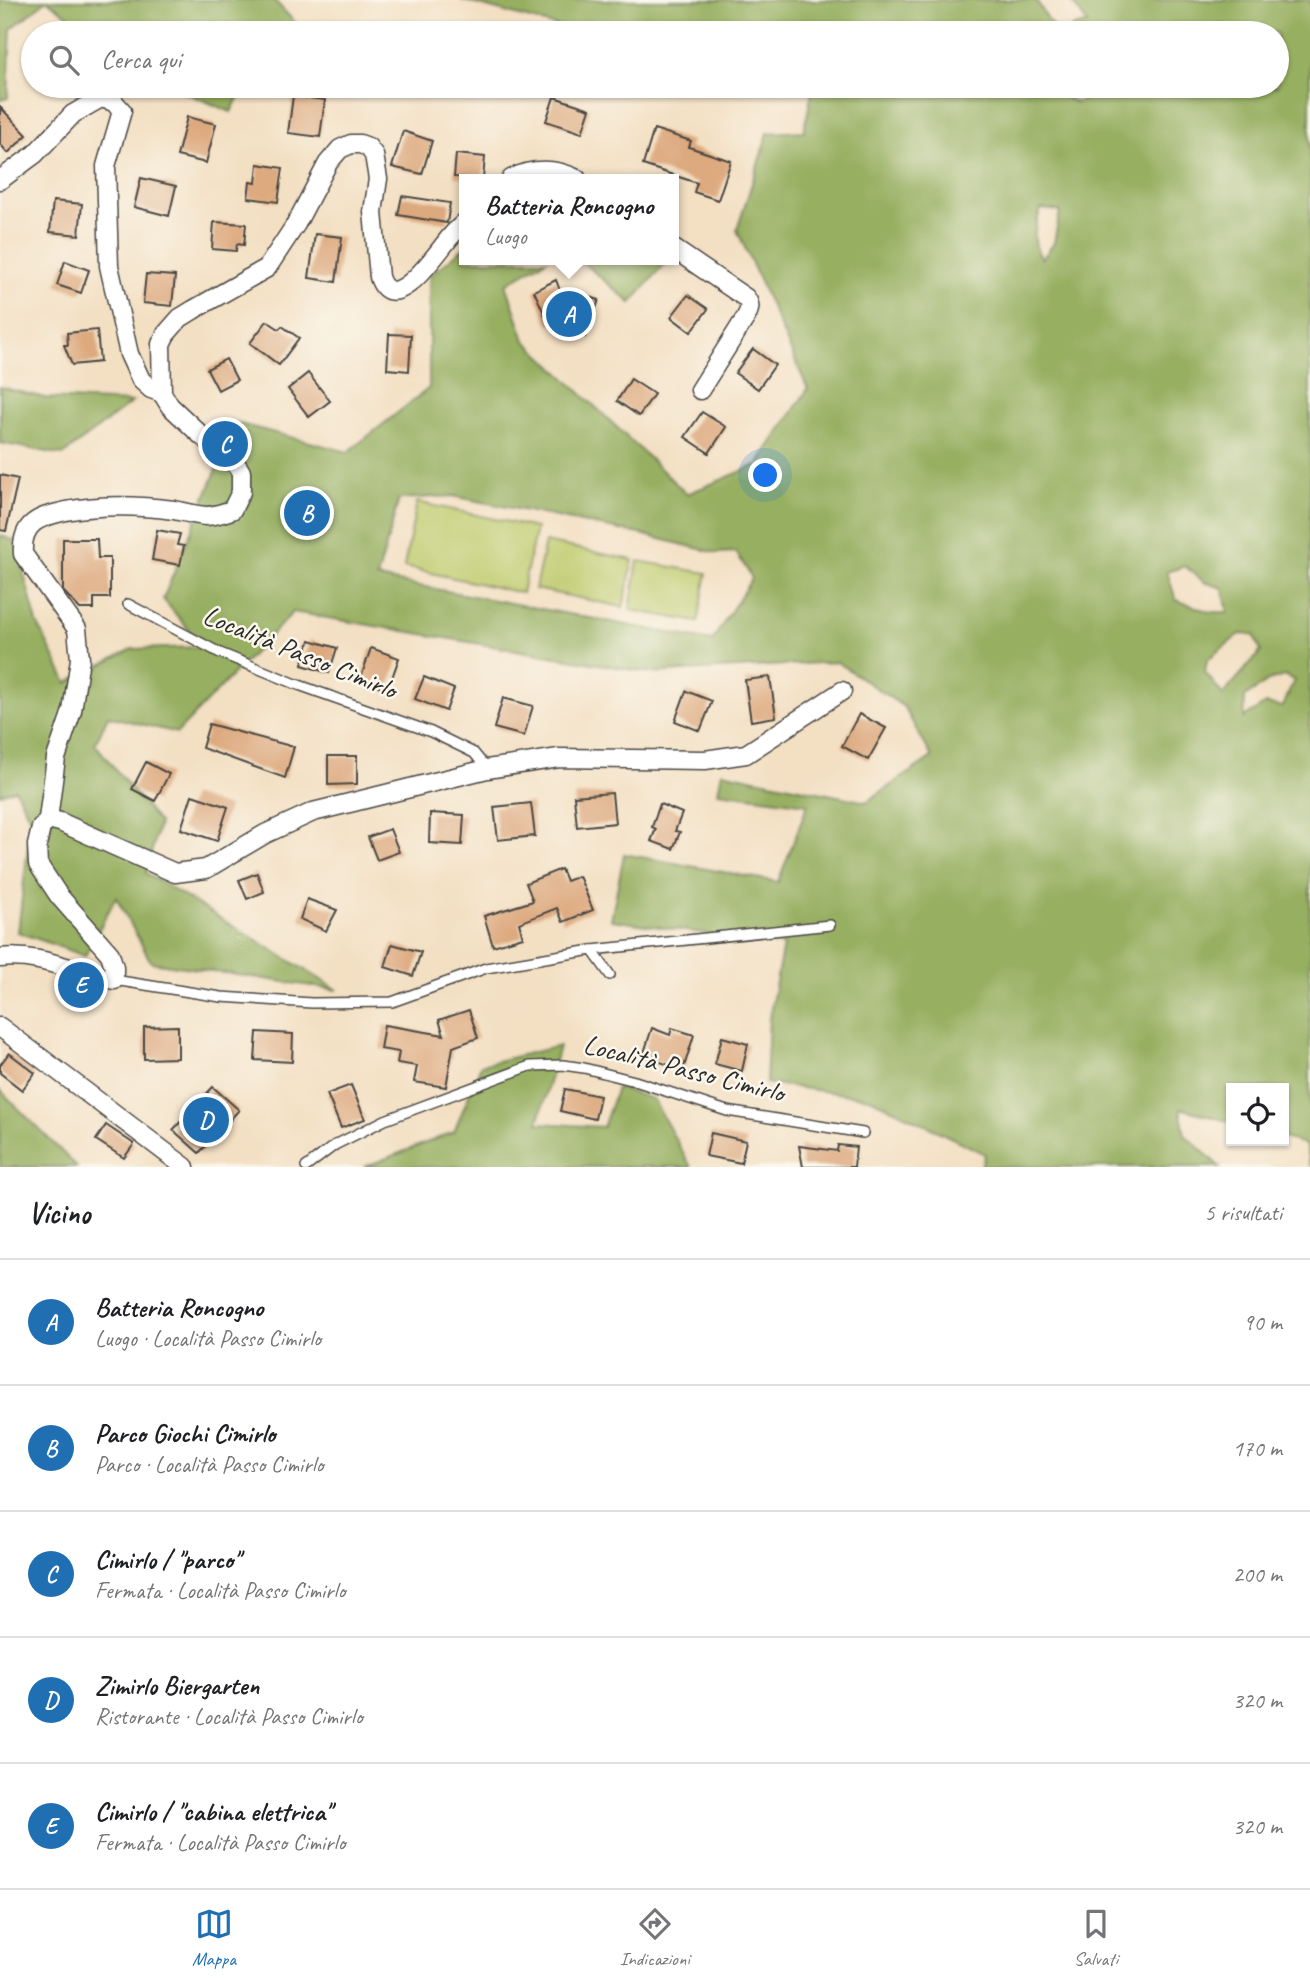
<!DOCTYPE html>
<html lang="it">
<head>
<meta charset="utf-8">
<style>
	:root { --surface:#fff; --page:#f2f2f2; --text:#202124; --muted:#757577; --line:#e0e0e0; --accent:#1f6fb2 }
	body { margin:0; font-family:Caveat,sans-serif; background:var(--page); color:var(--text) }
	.controls { position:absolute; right:21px; bottom:21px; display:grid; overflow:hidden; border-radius:0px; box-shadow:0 2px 5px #0004 }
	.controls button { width:63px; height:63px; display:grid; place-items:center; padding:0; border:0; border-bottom:2px solid var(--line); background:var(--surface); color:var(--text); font:35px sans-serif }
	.you { position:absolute; left:766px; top:476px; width:24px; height:24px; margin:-18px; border:5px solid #fff; border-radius:50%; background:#1a73e8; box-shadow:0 0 0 10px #1a73e833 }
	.badge { display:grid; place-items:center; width:46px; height:46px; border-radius:50%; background:var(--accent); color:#fff; font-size:23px; font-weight:700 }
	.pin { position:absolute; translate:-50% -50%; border:4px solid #fff; box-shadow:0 2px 7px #0006 }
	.popup { position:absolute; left:459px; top:174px; width:220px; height:91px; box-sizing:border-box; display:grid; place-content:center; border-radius:0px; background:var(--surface); filter:drop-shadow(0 2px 5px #0005); font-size:23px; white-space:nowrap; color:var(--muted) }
	.popup b { font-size:26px; color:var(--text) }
	.popup::after { content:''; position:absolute; left:50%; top:100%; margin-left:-14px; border:14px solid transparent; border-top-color:var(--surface) }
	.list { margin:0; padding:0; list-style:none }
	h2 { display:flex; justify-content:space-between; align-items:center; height:91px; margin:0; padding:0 28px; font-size:30px }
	h2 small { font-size:23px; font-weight:400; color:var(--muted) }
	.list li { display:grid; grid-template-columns:46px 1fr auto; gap:21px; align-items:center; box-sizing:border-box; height:126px; padding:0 28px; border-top:2px solid var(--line) }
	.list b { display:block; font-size:26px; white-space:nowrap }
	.list p { margin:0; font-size:23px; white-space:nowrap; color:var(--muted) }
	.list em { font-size:23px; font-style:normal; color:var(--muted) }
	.icon { flex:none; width:38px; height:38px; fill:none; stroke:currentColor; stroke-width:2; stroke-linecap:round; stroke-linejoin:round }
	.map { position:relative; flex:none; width:1310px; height:1167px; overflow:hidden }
	.search { position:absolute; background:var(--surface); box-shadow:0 2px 5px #0004; left:21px; right:21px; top:21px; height:77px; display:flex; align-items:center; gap:18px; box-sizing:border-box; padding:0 24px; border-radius:38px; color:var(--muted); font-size:26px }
	.sheet { height:721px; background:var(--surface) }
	nav { display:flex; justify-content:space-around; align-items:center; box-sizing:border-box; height:98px; border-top:2px solid var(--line); background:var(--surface); font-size:19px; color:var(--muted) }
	nav a { display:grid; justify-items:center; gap:4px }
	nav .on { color:var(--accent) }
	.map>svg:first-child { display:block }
	.green { fill:#becb6d; stroke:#747b4c; stroke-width:2 }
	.forest { fill:#96af60; stroke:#606d46; stroke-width:2; fill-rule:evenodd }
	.building { fill:#dda97e }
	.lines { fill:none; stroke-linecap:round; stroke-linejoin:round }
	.service-casing { stroke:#494642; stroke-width:12 }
	.minor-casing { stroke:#494642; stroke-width:21 }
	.service { stroke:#fff; stroke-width:9 }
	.minor { stroke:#fff; stroke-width:18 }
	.labels { text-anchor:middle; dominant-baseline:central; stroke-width:5; stroke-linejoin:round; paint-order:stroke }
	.street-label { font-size:28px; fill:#2b2b2b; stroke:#fbf7ec }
</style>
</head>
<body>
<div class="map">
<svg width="1310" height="1167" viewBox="0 0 1310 1167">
	<rect width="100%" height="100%" fill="#fbf7ec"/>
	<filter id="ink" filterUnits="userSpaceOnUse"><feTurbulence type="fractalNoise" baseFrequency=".0143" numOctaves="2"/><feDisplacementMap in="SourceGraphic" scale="14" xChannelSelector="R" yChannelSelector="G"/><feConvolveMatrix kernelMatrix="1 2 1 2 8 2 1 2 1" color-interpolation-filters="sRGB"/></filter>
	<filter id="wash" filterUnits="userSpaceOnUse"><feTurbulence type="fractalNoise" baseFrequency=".00686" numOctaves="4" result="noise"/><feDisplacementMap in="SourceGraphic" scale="28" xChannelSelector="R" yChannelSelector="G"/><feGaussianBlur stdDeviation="1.57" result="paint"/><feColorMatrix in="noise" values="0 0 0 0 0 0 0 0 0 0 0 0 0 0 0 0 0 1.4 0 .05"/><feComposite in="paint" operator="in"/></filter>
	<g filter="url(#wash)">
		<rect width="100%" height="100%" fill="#f3dfc2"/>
		<g class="green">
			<path d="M417 502 536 528 522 593 404 567Z"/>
			<path d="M545 542 633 560 623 607 535 589Z"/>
			<path d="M638 561 707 573 698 622 630 610Z"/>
		</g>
		<g class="forest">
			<path d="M0 0H274L305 33H91L47 0 11 29 8 98 0 99Z"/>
			<path d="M461 0H1036L1055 31 1054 33H582Z"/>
			<path d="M1070 0H1310V1167L1305 1144 1284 1138V1088H1231V1122L1180 1108 1185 1135 1220 1167H981L985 1154 870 1098 766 1083 769 1019 783 945 611 920 624 854 778 882 808 804 718 792 722 772 866 802 932 757 904 707 837 662 651 673 293 612 177 733 108 716 95 744 159 823 146 873 338 990 151 962 116 897 85 956 18 932 31 820 15 789 0 794V535L15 541 37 623 67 683 132 649 203 647 163 599 236 423 348 452 429 388V276L464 248V260H546L506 284 525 340 687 494 757 465 808 389 737 230 768 133 804 131 813 86H1061L1065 97 1076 103 1087 98 1084 86H1277V33H1074L1073 26 1088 24ZM1041 209 1060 211 1054 243 1042 259C1031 243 1034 227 1041 209ZM453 496 640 534 716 553 736 552 752 578 712 641 377 578 399 499ZM1185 566 1204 582 1223 588 1228 612H1210L1176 600 1167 572ZM1240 634 1254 635 1261 651 1223 695 1205 672 1207 660ZM1285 676 1294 680 1283 707 1265 704 1244 718 1245 697 1268 681Z"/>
			<path d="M169 86H244L231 112Z"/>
			<path d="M580 260H660L665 264 631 303Z"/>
			<path d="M0 387 45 398 132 402 63 455 0 443Z"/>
			<path d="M559 1046 538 1123 603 1127 617 1088 653 1099 691 1167H364L454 1132 481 1065Z"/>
			<path d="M0 1090 77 1167H0Z"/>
		</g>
		<g id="blocks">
			<g class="building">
				<path d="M293 96 325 100 320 137 288 133Z"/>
				<path d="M554 97 590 109 582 133 546 121Z"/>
				<path d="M0 107 27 135 8 153 0 144Z"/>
				<path d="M187 117 216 124 206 163 177 156Z"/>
				<path d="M654 129 691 141 689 147 731 161 718 200 694 192 697 183 643 165Z"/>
				<path d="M403 131 432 141 422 174 392 167Z"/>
				<path d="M456 154 485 157 483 179 454 177Z"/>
				<path d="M258 164 283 168 278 202 248 198 250 182 256 183Z"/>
				<path d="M141 178 176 186 169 216 134 207Z"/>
				<path d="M402 196 450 203 447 223 398 215Z"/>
				<path d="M53 201 82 204 79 235 50 232Z"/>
				<path d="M214 222 246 224 244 245 237 244 236 251 212 249Z"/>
				<path d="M315 234 342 237 336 282 309 278Z"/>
				<path d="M65 261 89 270 81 293 57 285Z"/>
				<path d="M146 274 175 276 172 306 143 303Z"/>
				<path d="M556 280 572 322 580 294 599 300 585 337 549 324 534 291Z"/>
				<path d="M688 295 708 309 691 332 671 317Z"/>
				<path d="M267 321 279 329 282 326 299 338 279 365 250 343Z"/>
				<path d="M97 330 100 362 72 365 64 345H68L67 333Z"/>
				<path d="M389 334 411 335 409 371 387 369Z"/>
				<path d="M753 349 775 365 758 389 735 373Z"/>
				<path d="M226 359 237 380 218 390 207 369Z"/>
				<path d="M308 373 330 401 309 417 288 389Z"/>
				<path d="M631 379 654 394 639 416 617 401Z"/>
				<path d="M702 412 726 427 709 453 685 437Z"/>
				<path d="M0 475 18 479 6 531 0 530Z"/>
				<path d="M157 530 180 534 177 545 184 546 180 565 152 560Z"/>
				<path d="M63 539H97L98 558H110V598H94V609H80L63 591Z"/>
				<path d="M310 640 337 648 329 673 302 665Z"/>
				<path d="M371 648 399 658 388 689 360 680Z"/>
				<path d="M424 677 454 689 446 711 415 699Z"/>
				<path d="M770 677 776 717 751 721 745 680Z"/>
				<path d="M686 691 712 701 700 731 675 721Z"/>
				<path d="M503 698 533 706 524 736 494 728Z"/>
				<path d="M859 714 886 728 868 760 842 746Z"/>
				<path d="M209 724 294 747 285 778 202 748Z"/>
				<path d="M328 756H357V784L328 785Z"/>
				<path d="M146 762 169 774 155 801 132 789Z"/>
				<path d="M612 793 615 823 577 827 574 796Z"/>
				<path d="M192 795 228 807 217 841 181 829Z"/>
				<path d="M531 803 535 836 498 840 494 807Z"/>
				<path d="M660 804 682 813 675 831 680 832 673 849 651 841 656 829 652 827Z"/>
				<path d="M430 813 464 815 462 845 429 843Z"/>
				<path d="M390 829 399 852 377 860 368 837Z"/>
				<path d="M561 869 566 881 579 876 593 910 563 922 557 908 519 923 523 937 493 946 484 916 533 901 526 883Z"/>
				<path d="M257 873 264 892 247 899 239 880Z"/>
				<path d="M307 899 337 910 326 931 300 919Z"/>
				<path d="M392 944 421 952 413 976 385 967Z"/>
				<path d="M469 1010 478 1038 453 1047 446 1087 414 1082 417 1066 397 1063 399 1052 380 1049 384 1025 444 1035 439 1020Z"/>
				<path d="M178 1026V1058L144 1059V1027Z"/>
				<path d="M652 1028 670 1035 672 1028 694 1035 683 1070 643 1056Z"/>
				<path d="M257 1032 293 1034 292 1062 255 1060Z"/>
				<path d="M722 1037 748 1044 742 1071 715 1064Z"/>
				<path d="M9 1053 35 1073 22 1090 0 1073V1065Z"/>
				<path d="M351 1085 365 1119 341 1128 327 1094Z"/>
				<path d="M213 1087 239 1110 199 1153 173 1130Z"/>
				<path d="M565 1089 600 1096 595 1119 560 1111Z"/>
				<path d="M106 1125 134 1144 124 1158 96 1140Z"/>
				<path d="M711 1133 746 1141 741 1163 706 1156Z"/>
				<path d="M838 1145 856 1147 854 1167H803L799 1146 837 1151Z"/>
			</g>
		</g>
	</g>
	<g filter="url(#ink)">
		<use href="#blocks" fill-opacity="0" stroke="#494642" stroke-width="2"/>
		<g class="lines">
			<g class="service-casing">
				<g id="service">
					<path d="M128 604 220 653 296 684 431 732 474 753 487 769"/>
					<path d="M592 950 610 975"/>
					<path d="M114 980 221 997 312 1003 392 1002 486 968 592 950 830 925"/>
					<path d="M306 1167 335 1145 385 1120 530 1066 563 1065 584 1068 635 1081 727 1111 863 1133"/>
				</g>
			</g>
			<g class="minor-casing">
				<g id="minor">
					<path d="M511 179C532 168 555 168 577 179"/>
					<path d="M0 180 35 154 73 114 101 98 114 102 122 111 106 166 109 266 129 354 141 380 151 389 162 393"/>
					<path d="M674 249 746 298C751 305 750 309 746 317L700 390"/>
					<path d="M48 819 60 822 175 873 206 869 265 834 313 812 487 769 559 758 705 760 746 754 842 691"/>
					<path d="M0 958C39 953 76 973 114 980V967L110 954 59 896 38 864 37 845 41 828 48 819 56 758 72 711 80 659 77 629 23 554C21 522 39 517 66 511 103 504 137 505 174 510 184 512 195 515 206 516 215 516 223 513 232 510L241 492V472L238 467 226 453 203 437 170 406 162 393 161 344 166 334 180 318 193 310 267 268 296 224 328 163 340 149 351 144H360L368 147 374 155 378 179 373 212 379 277C394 321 441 246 452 235 455 231 460 227 464 223"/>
					<path d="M0 1027 185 1167"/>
				</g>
			</g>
			<use href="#service" class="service"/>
			<use href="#minor" class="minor"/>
		</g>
	</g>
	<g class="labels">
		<g class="street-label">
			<text transform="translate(300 652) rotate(22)">Località Passo Cimirlo</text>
			<text transform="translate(684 1068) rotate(14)">Località Passo Cimirlo</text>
		</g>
	</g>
</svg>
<div class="controls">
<button><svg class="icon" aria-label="locate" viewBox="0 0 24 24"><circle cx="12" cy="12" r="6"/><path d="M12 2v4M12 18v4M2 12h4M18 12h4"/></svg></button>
</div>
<div class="you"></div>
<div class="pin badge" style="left:569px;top:314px">A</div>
<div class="popup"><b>Batteria Roncogno</b>Luogo</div>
<div class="pin badge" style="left:307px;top:513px">B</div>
<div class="pin badge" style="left:225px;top:444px">C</div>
<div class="pin badge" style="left:206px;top:1120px">D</div>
<div class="pin badge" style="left:81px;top:985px">E</div>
<div class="search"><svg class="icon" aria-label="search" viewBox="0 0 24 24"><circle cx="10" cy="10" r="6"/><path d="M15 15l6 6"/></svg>Cerca qui</div>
</div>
<section class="sheet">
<h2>Vicino<small>5 risultati</small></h2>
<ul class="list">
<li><span class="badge">A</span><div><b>Batteria Roncogno</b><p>Luogo · Località Passo Cimirlo</p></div><em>90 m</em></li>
<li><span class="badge">B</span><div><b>Parco Giochi Cimirlo</b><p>Parco · Località Passo Cimirlo</p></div><em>170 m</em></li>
<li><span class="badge">C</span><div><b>Cimirlo / &quot;parco&quot;</b><p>Fermata · Località Passo Cimirlo</p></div><em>200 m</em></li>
<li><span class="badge">D</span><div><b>Zimirlo Biergarten</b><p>Ristorante · Località Passo Cimirlo</p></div><em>320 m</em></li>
<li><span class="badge">E</span><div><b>Cimirlo / &quot;cabina elettrica&quot;</b><p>Fermata · Località Passo Cimirlo</p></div><em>320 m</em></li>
</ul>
</section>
<nav>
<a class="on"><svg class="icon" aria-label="map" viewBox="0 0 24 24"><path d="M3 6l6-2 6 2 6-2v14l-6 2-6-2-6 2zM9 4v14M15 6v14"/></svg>Mappa</a>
<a><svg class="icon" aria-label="directions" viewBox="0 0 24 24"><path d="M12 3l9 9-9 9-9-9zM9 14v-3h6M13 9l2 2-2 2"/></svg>Indicazioni</a>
<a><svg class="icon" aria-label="saved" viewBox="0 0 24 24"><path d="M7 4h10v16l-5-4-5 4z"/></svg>Salvati</a>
</nav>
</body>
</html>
